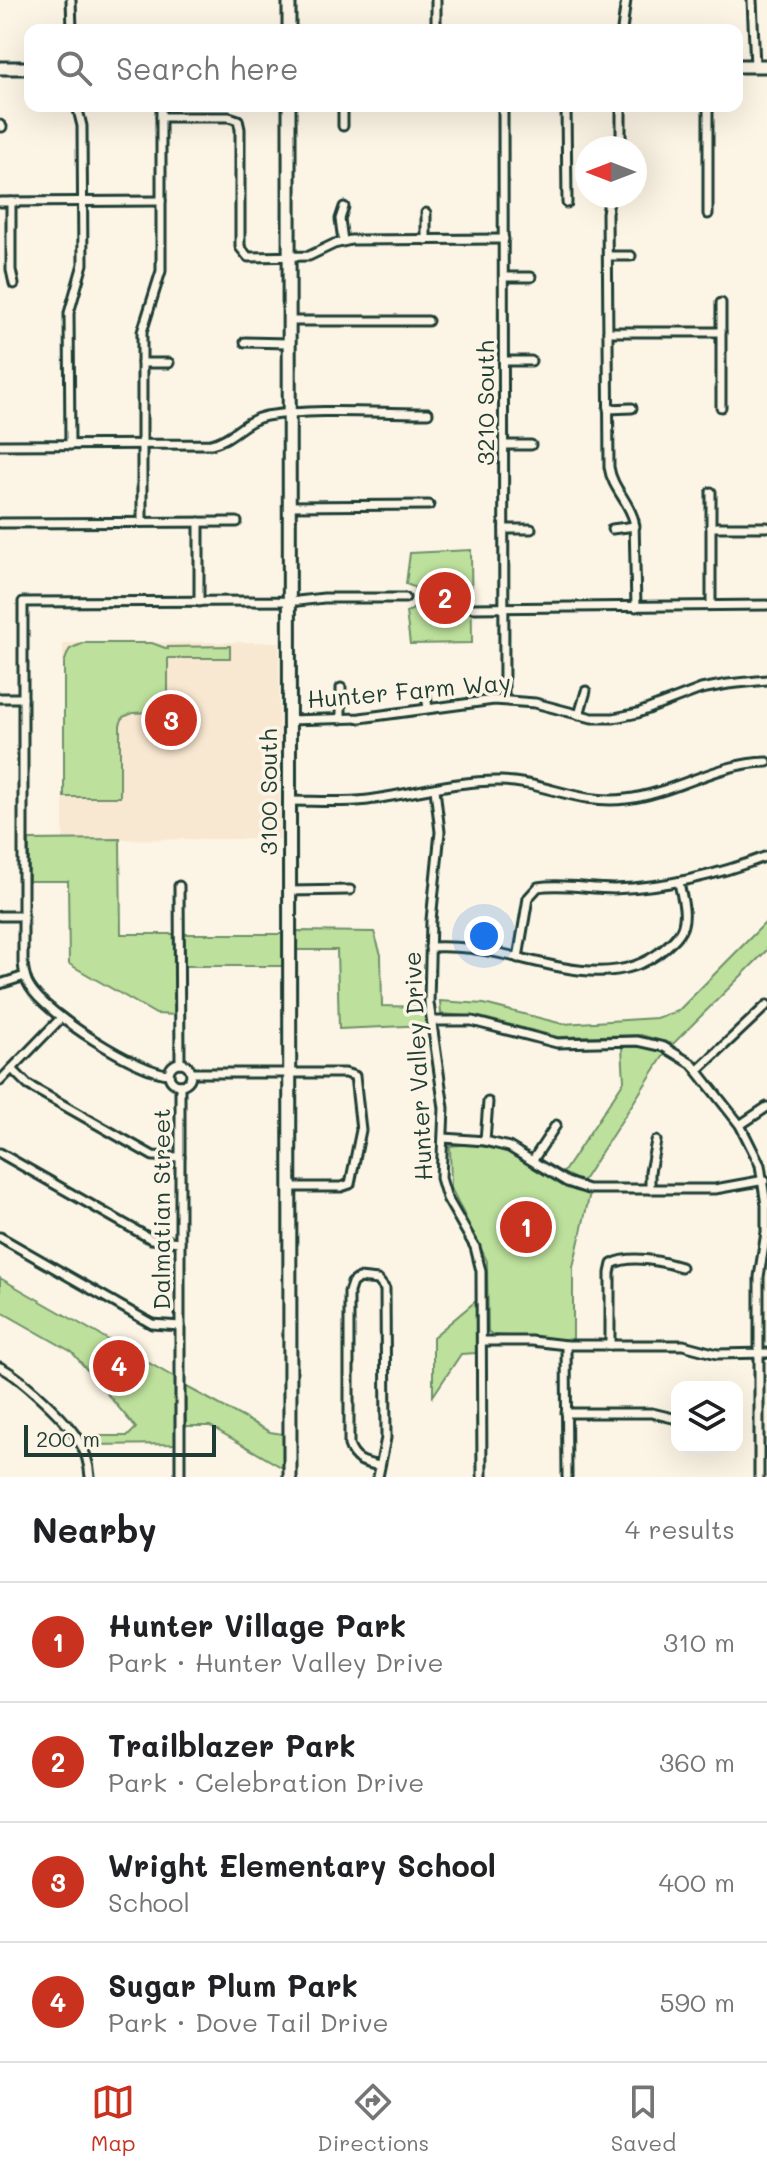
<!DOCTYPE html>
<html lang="en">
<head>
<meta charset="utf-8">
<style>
	:root { --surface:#fff; --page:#f6f6f6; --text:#202124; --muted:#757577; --line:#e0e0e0; --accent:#c8321e }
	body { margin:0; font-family:Mali,sans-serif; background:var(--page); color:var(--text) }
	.controls { position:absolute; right:24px; bottom:24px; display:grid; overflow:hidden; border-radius:16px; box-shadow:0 8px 32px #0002 }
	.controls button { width:72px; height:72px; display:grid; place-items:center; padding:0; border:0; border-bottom:2px solid var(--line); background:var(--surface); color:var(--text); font:40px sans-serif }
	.compass { position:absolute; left:575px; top:136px; width:72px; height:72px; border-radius:50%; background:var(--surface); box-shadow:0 8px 32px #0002; rotate:270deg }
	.scale { position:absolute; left:24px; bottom:20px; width:192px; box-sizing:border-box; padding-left:8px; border:4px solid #1f3d34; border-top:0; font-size:22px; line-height:28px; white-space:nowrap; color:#1f3d34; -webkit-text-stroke:6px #fcf5e5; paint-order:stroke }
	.you { position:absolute; left:484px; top:936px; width:28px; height:28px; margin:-20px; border:6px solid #fff; border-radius:50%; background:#1a73e8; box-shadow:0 0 0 12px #1a73e833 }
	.badge { display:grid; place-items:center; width:52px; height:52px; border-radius:50%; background:var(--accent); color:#fff; font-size:26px; font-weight:700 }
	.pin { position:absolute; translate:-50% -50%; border:4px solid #fff; box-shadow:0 2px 8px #0006 }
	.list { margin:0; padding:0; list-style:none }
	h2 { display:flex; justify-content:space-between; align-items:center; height:104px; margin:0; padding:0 32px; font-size:34px }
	h2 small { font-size:26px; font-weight:400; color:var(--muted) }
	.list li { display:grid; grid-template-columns:52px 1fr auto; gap:24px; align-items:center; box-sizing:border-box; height:120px; padding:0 32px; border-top:2px solid var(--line) }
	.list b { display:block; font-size:30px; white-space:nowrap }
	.list p { margin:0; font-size:26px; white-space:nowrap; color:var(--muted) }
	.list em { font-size:26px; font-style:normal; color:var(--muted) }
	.icon { flex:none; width:44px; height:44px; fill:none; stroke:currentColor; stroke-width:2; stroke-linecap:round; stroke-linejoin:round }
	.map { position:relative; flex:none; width:767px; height:1477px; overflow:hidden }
	.search { position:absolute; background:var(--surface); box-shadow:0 8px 32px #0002; left:24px; right:24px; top:24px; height:88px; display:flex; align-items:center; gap:20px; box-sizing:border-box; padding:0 28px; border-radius:16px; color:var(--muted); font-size:30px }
	.sheet { height:584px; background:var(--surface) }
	nav { display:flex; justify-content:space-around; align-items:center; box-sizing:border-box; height:112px; border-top:2px solid var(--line); background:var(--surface); font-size:22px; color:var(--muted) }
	nav a { display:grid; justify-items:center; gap:4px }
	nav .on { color:var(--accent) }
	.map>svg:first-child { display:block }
	.built { fill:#f9e8d1 }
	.green { fill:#bde19c; stroke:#6e8f68; stroke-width:2 }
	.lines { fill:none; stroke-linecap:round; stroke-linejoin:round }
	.street-casing { stroke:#1f3d34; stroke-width:13 }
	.secondary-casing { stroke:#1f3d34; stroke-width:17 }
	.street { stroke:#fcf5e5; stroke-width:7 }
	.secondary { stroke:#fcf5e5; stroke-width:11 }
	.labels { text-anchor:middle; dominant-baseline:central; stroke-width:7; stroke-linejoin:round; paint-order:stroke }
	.street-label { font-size:24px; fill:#1f3d34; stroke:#fcf5e5 }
</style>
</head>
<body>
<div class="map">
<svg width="767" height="1477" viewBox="0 0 767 1477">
	<rect width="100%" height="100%" fill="#fcf5e5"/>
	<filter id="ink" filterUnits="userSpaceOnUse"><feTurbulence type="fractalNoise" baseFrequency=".0125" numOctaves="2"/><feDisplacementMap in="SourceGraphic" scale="16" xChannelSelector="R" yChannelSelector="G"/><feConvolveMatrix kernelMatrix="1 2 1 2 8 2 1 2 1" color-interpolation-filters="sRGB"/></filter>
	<g filter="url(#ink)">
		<path class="built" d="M279 642 280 839 63 840V643Z"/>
		<g class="green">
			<path d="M471 550 472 643 410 644 406 612 412 610 419 601 414 587 406 584 410 553Z"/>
			<path d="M84 643H152L168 649V647L230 646V658H168V711L133 713 123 717 120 725V797H64V663C71 645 66 651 84 643Z"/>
			<path d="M120 839 121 934H176V1015L156 1014 69 964 68 881H29V840Z"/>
			<path d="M767 921V950L673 1044 641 1035 558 1037 480 1017 441 1014 440 1001 484 1004 563 1024 656 1018 678 1011Z"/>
			<path d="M296 931 374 932 381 955 382 1006 426 1007 428 1025 339 1029 337 950H297Z"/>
			<path d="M184 934H282V966H185Z"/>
			<path d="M622 1047H645L666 1052 582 1182 563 1173 624 1081Z"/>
			<path d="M470 1144 508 1150 561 1183 590 1193 573 1267V1340L492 1335 488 1331 487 1261 451 1188 450 1146Z"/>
			<path d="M0 1278 177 1379V1444L88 1445 86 1436H128L136 1428 72 1352 0 1311Z"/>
			<path d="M476 1301V1353L461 1354 433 1396V1337Z"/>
			<path d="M185 1386 270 1432 283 1434V1468L210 1426H186Z"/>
		</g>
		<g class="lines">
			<g class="street-casing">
				<g id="street">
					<path d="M71 0 72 30"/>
					<path d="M436 0V30"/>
					<path d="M752 0 755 66"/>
					<path d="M622 30 626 0"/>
					<path d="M343 106V126"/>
					<path d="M503 106 504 700"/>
					<path d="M566 106 567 203"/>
					<path d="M621 106V148"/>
					<path d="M708 106V214"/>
					<path d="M161 117H229L238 120 240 129V247L248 257 309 256 334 244 351 240 504 239"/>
					<path d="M0 125 2 127"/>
					<path d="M610 196 607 213 609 467C612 488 629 501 634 521L636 607"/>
					<path d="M0 202 161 201"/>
					<path d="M11 202V270L14 284"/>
					<path d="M426 213V240"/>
					<path d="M343 241 340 219 344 207"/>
					<path d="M608 256H631"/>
					<path d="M504 277H531"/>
					<path d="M721 303V407"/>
					<path d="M288 321H428"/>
					<path d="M608 332H721"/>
					<path d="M245 342 288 343"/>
					<path d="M504 361H531"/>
					<path d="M142 363H169"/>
					<path d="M608 409 632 408"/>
					<path d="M0 445 211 444C232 440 244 420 266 416 317 408 376 413 428 413"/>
					<path d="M70 445 69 313 83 264 82 126 77 106"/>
					<path d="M504 445H531"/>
					<path d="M711 492V605"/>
					<path d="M288 506 429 505"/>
					<path d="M142 522V332L161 271V106"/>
					<path d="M199 522V602"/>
					<path d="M0 523 237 522"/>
					<path d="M711 527H767"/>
					<path d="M504 529H531"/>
					<path d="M612 529 635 526"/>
					<path d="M473 608 767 605"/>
					<path d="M341 688V719"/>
					<path d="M425 690 428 708"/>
					<path d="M0 698H23"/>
					<path d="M579 715 586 691"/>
					<path d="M289 720 360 718 494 700 535 703 592 718H614L638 713 701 689 728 684 767 680"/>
					<path d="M435 789 440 832 431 920 429 1003 444 1108 441 1178 447 1198 475 1247 481 1271 482 1477"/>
					<path d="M289 801C315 801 342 803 368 800 412 794 457 780 501 781 545 782 579 805 626 799 676 793 716 763 767 762"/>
					<path d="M179 886 180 1063"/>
					<path d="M289 891 350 890"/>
					<path d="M0 916H23"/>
					<path d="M430 947C453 946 476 948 498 953 552 964 616 990 664 949 672 942 681 934 683 925 687 911 681 895 679 882"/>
					<path d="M518 958 528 898 538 887C562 883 589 889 614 889 667 887 718 875 767 856"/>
					<path d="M0 984 25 976"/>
					<path d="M432 1021H472L557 1043 637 1041 664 1047 692 1064 740 1125 760 1165 766 1205V1232L759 1277V1477"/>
					<circle cx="180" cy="1074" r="11"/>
					<path d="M12 1069 28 1085 153 1156 180 1157"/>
					<path d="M698 1070 767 1005"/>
					<path d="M191 1073H345L355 1076 361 1130 350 1184 341 1187H289"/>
					<path d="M169 1074C139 1073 46 1014 30 987 25 980 24 972 23 963V602L298 601 324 598H405"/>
					<path d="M0 1081 60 1019"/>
					<path d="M180 1085V1477"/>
					<path d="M740 1125 767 1107"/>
					<path d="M444 1138 485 1141 509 1147 567 1182 588 1189H715L765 1180"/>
					<path d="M485 1141 488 1102"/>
					<path d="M0 1153 151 1239 180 1242"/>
					<path d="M533 1160 556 1125"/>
					<path d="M650 1189V1172L656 1141"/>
					<path d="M0 1237 152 1324 180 1326"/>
					<path d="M482 1341H532L566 1345H683L717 1354 767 1353"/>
					<path d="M566 1345 567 1477"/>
					<path d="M610 1345V1273L612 1264C631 1254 661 1261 681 1267"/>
					<path d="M0 1367C21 1377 67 1420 79 1441 86 1452 89 1464 90 1477"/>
					<path d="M566 1413H652L677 1419"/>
					<path d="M378 1477 386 1438 385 1289 378 1280 359 1278 352 1283 349 1292V1445C354 1461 365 1463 380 1466"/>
				</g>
			</g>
			<g class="secondary-casing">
				<g id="secondary">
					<path d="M289 0V30"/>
					<path d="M737 66H767"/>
					<path d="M0 68H30"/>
					<path d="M289 106 290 1477"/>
				</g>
			</g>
			<use href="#street" class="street"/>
			<use href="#secondary" class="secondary"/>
		</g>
	</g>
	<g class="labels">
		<g class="street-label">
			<text transform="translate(484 403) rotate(-90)">3210 South</text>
			<text transform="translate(409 690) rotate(-5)">Hunter Farm Way</text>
			<text transform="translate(267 792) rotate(-90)">3100 South</text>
			<text transform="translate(417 1066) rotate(-93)">Hunter Valley Drive</text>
			<text transform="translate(160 1209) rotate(-90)">Dalmatian Street</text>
		</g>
	</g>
</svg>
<div class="controls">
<button><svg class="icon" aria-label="layers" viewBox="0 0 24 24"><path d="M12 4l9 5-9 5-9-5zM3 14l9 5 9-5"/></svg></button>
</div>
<svg class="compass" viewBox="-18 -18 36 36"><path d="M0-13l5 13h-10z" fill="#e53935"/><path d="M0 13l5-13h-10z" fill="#757577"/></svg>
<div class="scale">200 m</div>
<div class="you"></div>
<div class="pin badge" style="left:526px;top:1227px">1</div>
<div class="pin badge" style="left:445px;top:598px">2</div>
<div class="pin badge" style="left:171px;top:720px">3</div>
<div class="pin badge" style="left:119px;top:1366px">4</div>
<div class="search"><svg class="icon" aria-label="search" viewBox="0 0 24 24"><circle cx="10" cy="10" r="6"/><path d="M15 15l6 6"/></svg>Search here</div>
</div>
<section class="sheet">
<h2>Nearby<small>4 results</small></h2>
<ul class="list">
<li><span class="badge">1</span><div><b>Hunter Village Park</b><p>Park · Hunter Valley Drive</p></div><em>310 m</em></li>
<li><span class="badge">2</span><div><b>Trailblazer Park</b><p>Park · Celebration Drive</p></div><em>360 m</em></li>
<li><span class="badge">3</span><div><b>Wright Elementary School</b><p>School</p></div><em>400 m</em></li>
<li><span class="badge">4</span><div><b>Sugar Plum Park</b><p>Park · Dove Tail Drive</p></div><em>590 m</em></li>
</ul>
</section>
<nav>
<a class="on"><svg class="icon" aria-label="map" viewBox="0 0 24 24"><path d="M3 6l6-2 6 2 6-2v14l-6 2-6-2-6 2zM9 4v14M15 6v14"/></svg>Map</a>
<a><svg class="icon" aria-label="directions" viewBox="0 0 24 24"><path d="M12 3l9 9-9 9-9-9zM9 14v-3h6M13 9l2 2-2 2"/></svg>Directions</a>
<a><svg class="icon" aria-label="saved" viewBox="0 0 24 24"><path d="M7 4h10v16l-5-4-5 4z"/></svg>Saved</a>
</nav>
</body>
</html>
